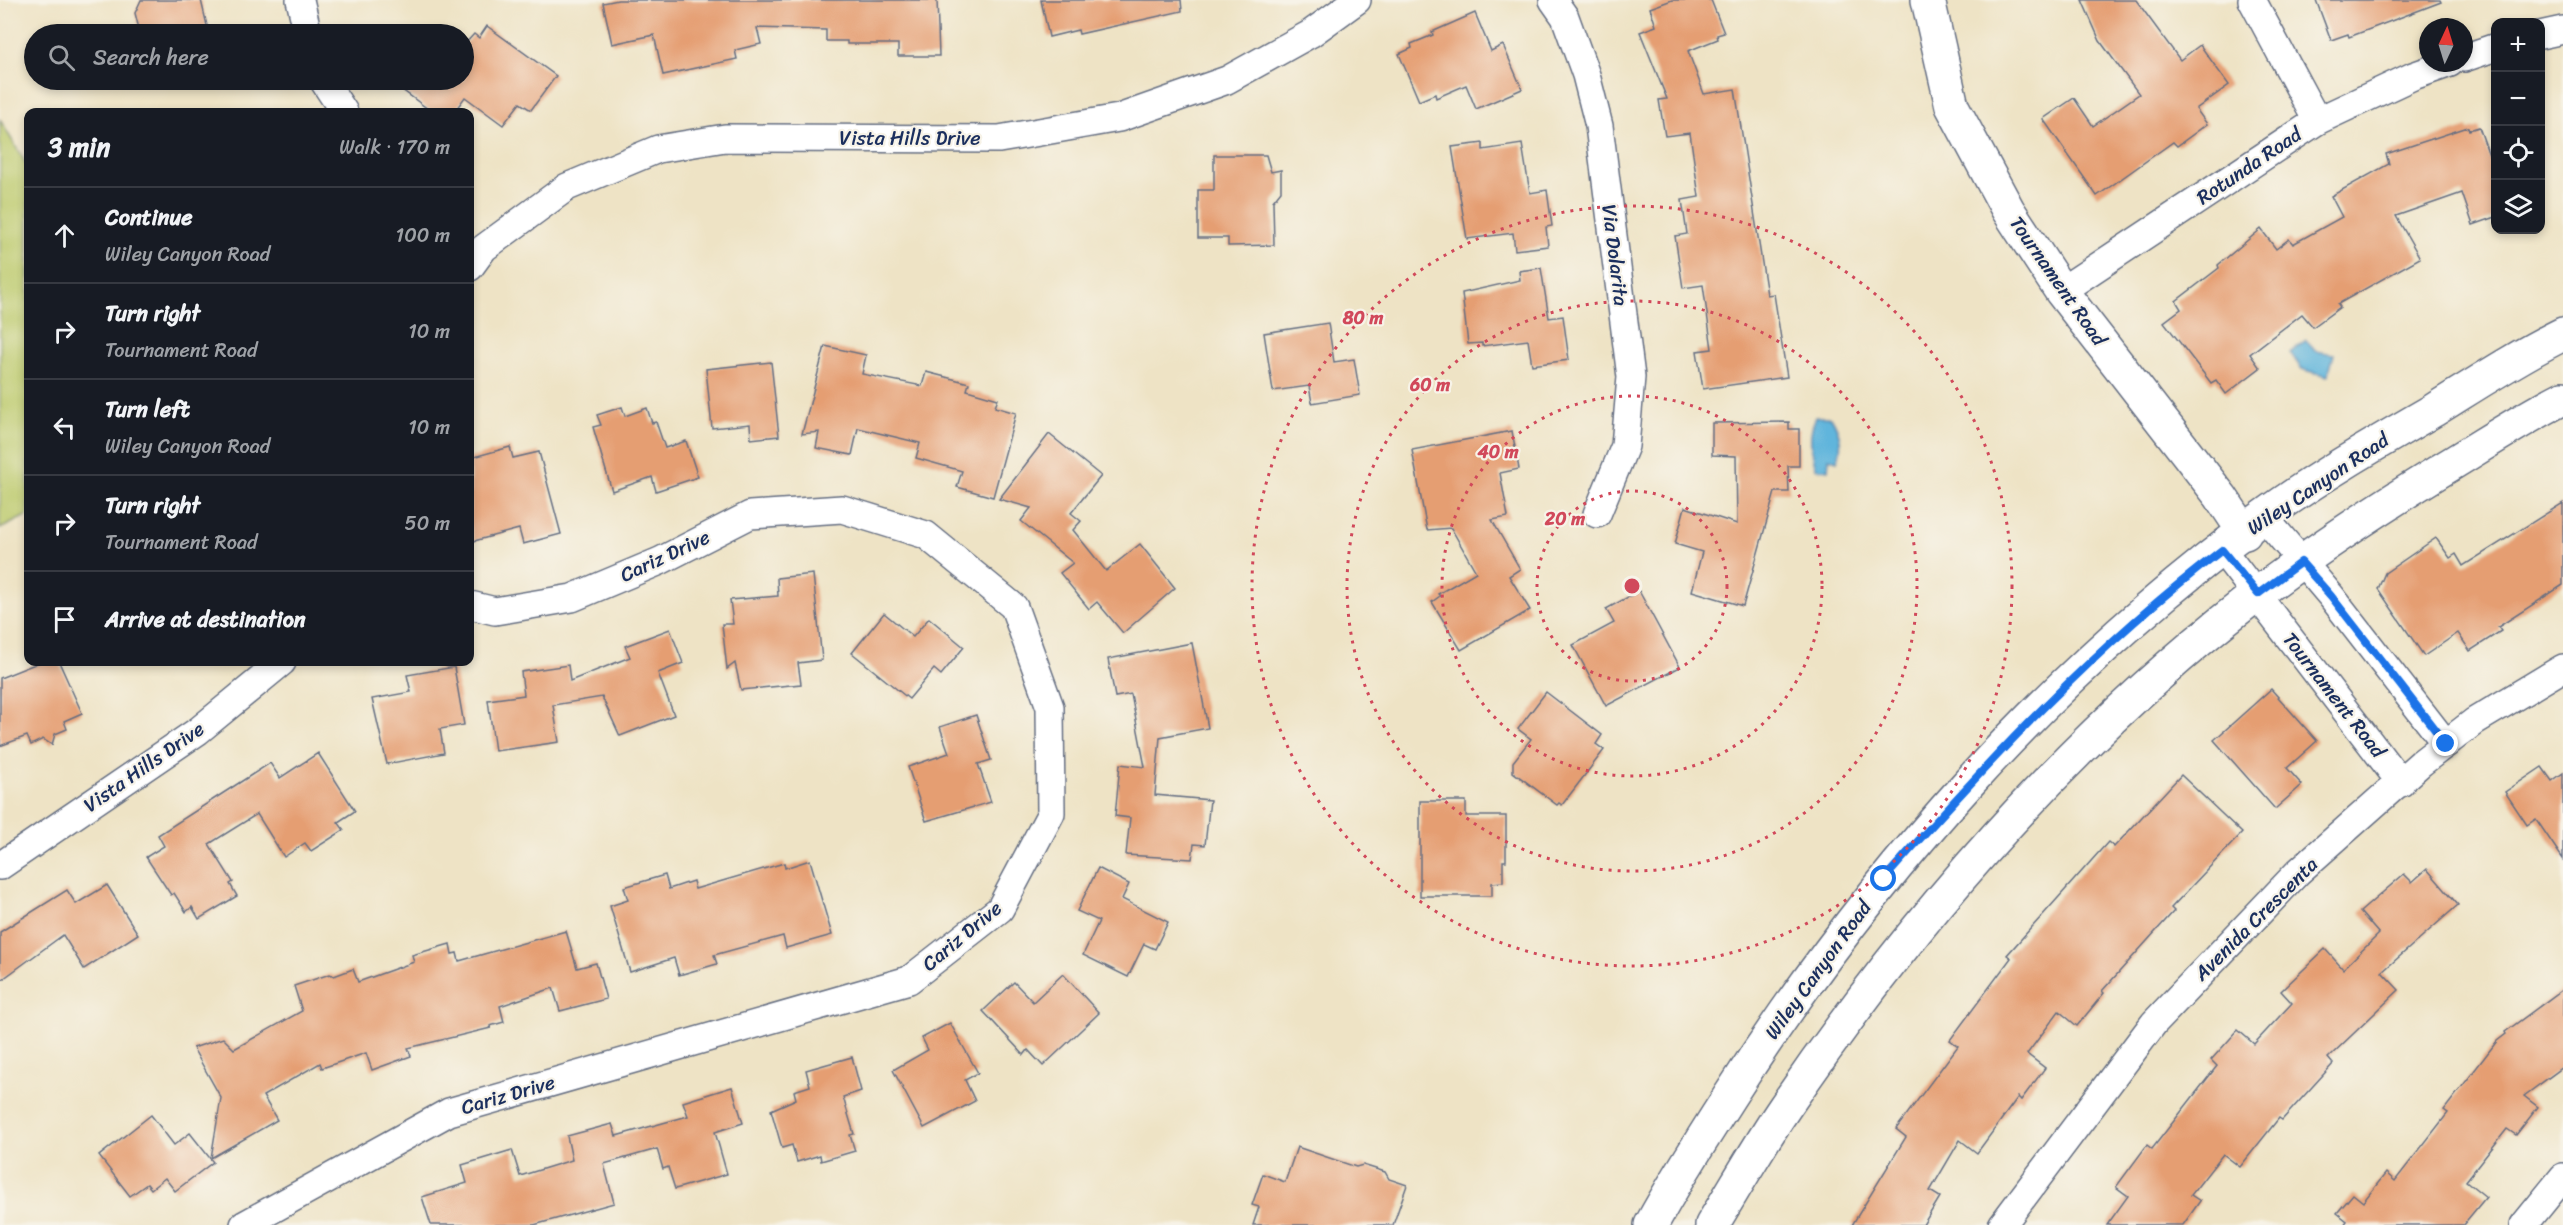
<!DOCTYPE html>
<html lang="en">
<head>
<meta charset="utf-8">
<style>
	:root { --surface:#171b24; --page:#242831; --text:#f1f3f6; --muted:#9ea1a6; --line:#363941 }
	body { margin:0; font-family:Sriracha,sans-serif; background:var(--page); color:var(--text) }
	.controls { position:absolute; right:18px; top:18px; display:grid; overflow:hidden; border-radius:12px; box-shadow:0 3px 9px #0003 }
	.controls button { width:54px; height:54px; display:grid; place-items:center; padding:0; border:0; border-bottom:2px solid var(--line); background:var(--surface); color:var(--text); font:30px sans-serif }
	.compass { position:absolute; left:2419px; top:18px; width:54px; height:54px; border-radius:50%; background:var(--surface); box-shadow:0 3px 9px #0003; rotate:4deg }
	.stop { position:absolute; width:18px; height:18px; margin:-14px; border:4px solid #1a73e8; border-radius:50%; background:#fff }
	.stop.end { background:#1a73e8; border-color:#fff; box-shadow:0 2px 6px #0008 }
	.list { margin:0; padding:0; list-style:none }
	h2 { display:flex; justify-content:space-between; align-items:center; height:78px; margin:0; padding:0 24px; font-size:26px }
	h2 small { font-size:20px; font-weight:400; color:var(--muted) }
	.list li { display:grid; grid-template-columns:39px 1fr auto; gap:18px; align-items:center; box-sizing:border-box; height:96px; padding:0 24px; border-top:2px solid var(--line) }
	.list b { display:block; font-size:22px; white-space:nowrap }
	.list p { margin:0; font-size:20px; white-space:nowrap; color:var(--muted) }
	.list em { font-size:20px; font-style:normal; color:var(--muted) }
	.icon { flex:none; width:33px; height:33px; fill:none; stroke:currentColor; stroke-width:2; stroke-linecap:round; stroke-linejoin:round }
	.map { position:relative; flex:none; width:2563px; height:1225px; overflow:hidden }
	.search { position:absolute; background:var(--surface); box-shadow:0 3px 9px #0003; left:24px; top:24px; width:450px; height:66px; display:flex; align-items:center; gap:15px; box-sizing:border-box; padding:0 21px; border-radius:33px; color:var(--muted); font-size:22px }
	.panel { position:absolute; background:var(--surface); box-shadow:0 3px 9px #0003; left:24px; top:108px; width:450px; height:558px; border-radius:12px }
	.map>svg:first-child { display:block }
	.green { fill:#bbc96b; stroke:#6b7c64; stroke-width:1.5 }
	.water { fill:#60b5dc; stroke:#3e729d; stroke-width:1.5 }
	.building { fill:#e59e72 }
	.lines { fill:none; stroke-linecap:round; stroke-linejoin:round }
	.street-casing { stroke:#656e82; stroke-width:30 }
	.secondary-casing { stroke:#656e82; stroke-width:36 }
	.street { stroke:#fff; stroke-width:27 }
	.secondary { stroke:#fff; stroke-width:33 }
	.route { stroke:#1a73e8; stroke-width:8 }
	.ring { fill:none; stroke:#d1495b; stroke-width:3; stroke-dasharray:3 6 }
	.labels { text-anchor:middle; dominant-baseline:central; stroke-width:4.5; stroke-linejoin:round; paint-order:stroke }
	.street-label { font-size:20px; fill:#1b2f5e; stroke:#f7f3e8 }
	.centre { fill:#d1495b; stroke:#f7f3e8; stroke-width:3 }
	.ring-label { font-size:18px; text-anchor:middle; font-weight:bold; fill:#d1495b; stroke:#f7f3e8; stroke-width:4.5; stroke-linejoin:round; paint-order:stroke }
</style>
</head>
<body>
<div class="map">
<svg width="2563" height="1225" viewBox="0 0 2563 1225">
	<rect width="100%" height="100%" fill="#f7f3e8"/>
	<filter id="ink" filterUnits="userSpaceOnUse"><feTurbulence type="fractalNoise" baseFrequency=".0167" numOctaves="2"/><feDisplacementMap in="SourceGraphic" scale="12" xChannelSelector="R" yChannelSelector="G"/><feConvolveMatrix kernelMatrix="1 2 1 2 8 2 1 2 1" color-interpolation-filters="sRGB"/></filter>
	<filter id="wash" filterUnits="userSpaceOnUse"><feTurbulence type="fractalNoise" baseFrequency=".008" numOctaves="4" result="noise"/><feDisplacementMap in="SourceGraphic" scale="24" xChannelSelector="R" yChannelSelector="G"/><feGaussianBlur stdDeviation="1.35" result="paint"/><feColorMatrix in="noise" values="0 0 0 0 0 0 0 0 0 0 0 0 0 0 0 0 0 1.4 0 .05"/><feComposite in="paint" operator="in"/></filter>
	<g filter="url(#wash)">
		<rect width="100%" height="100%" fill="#eee3c5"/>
		<path class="green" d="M0 120 28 167V515L0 529Z"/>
		<g class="water">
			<path d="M2306 340 2315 351 2334 354 2328 376 2302 369 2290 353Z"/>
			<path d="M1816 417H1831C1839 430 1844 446 1837 461L1829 458 1828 470 1816 468C1811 449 1807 435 1816 417Z"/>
		</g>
		<g id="blocks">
			<g class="building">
				<path d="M141 0H201L209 34H148L139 29 135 13Z"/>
				<path d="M618 0H937L939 56H898V44H847V41H826V30L757 28 761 44 735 50 737 59 663 75 654 35 612 44 603 3Z"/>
				<path d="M1041 0H1181L1182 11 1079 34 1078 30 1049 37Z"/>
				<path d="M1672 0H1711L1724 33 1717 35 1718 39 1688 51 1704 94 1735 89 1767 295 1774 294 1787 377 1703 389 1697 351 1712 349 1703 285 1683 288 1675 236 1687 234 1682 200 1699 197 1690 133 1665 136 1659 100 1667 99 1640 32 1656 26 1650 8Z"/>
				<path d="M2082 0H2136L2180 60 2200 45 2229 85 2196 109 2207 124 2177 146 2173 142 2097 196 2043 119 2074 98 2093 126 2139 94 2100 41Z"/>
				<path d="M2316 0H2440L2441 2 2349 37 2348 34 2331 40Z"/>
				<path d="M1475 13 1491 51 1503 45 1522 89 1476 109 1466 85 1436 98 1435 94 1419 101 1399 54 1412 48 1411 44 1433 35 1432 32Z"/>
				<path d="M487 26 556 76 531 110 520 103 503 125 465 97 454 112H432L401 89 408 80H464V45L474 34 479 38Z"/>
				<path d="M2468 127 2469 130 2479 127 2496 175V217L2473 225 2462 193 2396 216 2420 258 2338 304 2340 307 2313 327 2302 314 2250 354 2260 368 2226 394 2216 380 2211 383 2164 322 2181 309 2176 301 2219 268 2218 265 2261 229 2276 249 2289 239 2293 244 2342 217 2331 196 2389 164 2386 154Z"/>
				<path d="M1483 143V150L1522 144 1530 193 1547 190 1552 226 1546 227 1548 246 1515 250 1513 233 1467 239 1452 147Z"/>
				<path d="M1214 155H1266L1271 172 1281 170V191L1273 201 1274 245 1228 246V238H1198V190H1214Z"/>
				<path d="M1541 268 1549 318 1563 316 1569 360 1532 365 1528 340 1482 346V343L1468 344 1462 293 1520 280 1519 271Z"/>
				<path d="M1328 323 1334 362 1354 359 1360 395 1312 403 1309 386 1273 391 1264 333Z"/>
				<path d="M825 346 866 355 862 374 922 386 926 372 969 383 967 390 998 399 995 407 1016 413 993 497 957 487 962 471 916 458 920 443 858 428 852 455 816 448 819 432 802 434Z"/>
				<path d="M771 362 779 436 751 439 750 424 712 428 706 369Z"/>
				<path d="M622 407 625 416 647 408 652 423 656 422 665 448 686 441 698 477 656 491 652 477 612 491 593 427 601 425 597 415Z"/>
				<path d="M1789 422V429H1799V466H1788L1789 492H1775L1743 606 1692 591 1702 552 1675 544 1685 507 1737 524 1736 456 1712 455V423Z"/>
				<path d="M1512 431 1519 469 1500 473 1508 517 1492 520 1520 569 1509 576 1530 610 1461 650 1432 602 1440 596 1438 594 1476 572 1451 528 1427 530 1412 450Z"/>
				<path d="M1049 434 1101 476 1071 513 1081 521 1073 530 1106 571 1140 544 1175 588 1123 633 1097 602 1089 609 1060 573 1073 563 1021 521 1031 508 999 499Z"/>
				<path d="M510 447 513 458 539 452 561 534 523 544 519 529 474 541 470 523V458Z"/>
				<path d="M2563 503V585L2498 627 2501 631 2470 651 2458 633 2424 656 2378 589 2385 573 2436 538 2450 558 2456 554 2463 566Z"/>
				<path d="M813 574 822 660 798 663 801 684 741 690 735 663 727 669 722 624H733L730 600 778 596 777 578Z"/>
				<path d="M1639 591 1680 667 1606 706 1573 645 1614 623 1606 609Z"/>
				<path d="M884 613 913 637 929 618 964 647 941 675 934 669 909 699 852 653Z"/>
				<path d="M670 629 683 663 658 673 674 715 620 736 602 697 553 705 559 742 495 751 488 700 524 695 521 672 568 665 570 681 630 657 625 646Z"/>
				<path d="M1192 643 1208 728 1160 737 1155 795 1210 800 1205 845 1194 844 1192 859 1126 855 1130 818 1115 816 1120 764 1145 767 1131 694 1115 697 1108 659Z"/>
				<path d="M40 662H59L82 713 64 721 67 729 55 734 52 745 43 739 31 745 27 736 0 746V678Z"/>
				<path d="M454 667 464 725 440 729 444 753 387 764 372 699 411 692 407 675Z"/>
				<path d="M2271 689 2317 741 2287 768 2302 785 2275 809 2214 740Z"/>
				<path d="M1546 692 1602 735 1596 744 1604 750 1562 805 1559 803 1557 805 1513 772V762L1531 739 1518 729Z"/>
				<path d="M976 715 991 760 978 764 991 802 926 821 908 767 949 753 940 727Z"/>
				<path d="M318 753 355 811 338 822 344 830 311 851 305 843 284 857 257 814 209 844 233 882 230 884 237 896 199 919 192 907 186 912 174 893 171 895 146 857 164 846 158 835 270 763 280 778Z"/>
				<path d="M2542 767 2552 781 2563 773V859L2536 819 2527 825 2505 792Z"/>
				<path d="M2181 775 2242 833 2171 908 2174 911 2102 991 2104 993 2077 1026 2059 1011 2027 1054 2045 1068 2021 1100 2018 1097 1977 1153 1960 1140 1930 1191 1940 1197 1923 1225H1852L1906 1137 1896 1129 1958 1046 1950 1040 2011 958 2007 955 2108 842 2114 847Z"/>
				<path d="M1420 801H1466V816H1506V861H1503V882L1492 883V896H1420Z"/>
				<path d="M810 860 832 935 786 948 783 936 714 955 717 964 679 975 674 958 630 972 610 906 628 900 624 887 665 875 669 889 693 881 695 889 784 863 785 868Z"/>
				<path d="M1098 868 1129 884 1122 899 1168 922 1155 949 1144 944 1128 977 1083 955 1099 921 1077 911Z"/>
				<path d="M2427 869 2458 905 2382 972 2399 990 2328 1058 2333 1064 2282 1120 2279 1118 2240 1167 2223 1154 2191 1195 2200 1201 2183 1225H2107L2128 1196 2116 1187 2147 1145 2152 1149 2217 1066 2211 1060 2238 1030 2254 1044 2292 1003 2281 991 2325 949 2343 969 2379 934 2360 912 2404 874 2412 882Z"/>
				<path d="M107 885 138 934 84 969 63 935 0 981V932L67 890 76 904Z"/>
				<path d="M566 931 577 968 596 963 606 999 560 1011 553 988 500 1006 504 1022 490 1026 491 1028 408 1048 411 1056 372 1070 366 1053 322 1068 320 1063 263 1096 277 1120 211 1158 221 1098 193 1048 223 1038 234 1049 302 1011 294 986 330 974 334 976 353 969 358 982 414 962 412 955 450 944 452 954 457 953 459 961Z"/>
				<path d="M1063 974 1099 1013 1043 1066 1028 1050 1024 1055 983 1011 1014 982 1033 1002Z"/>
				<path d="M2563 989V1067L2524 1096 2538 1107 2516 1135 2507 1129 2466 1181 2486 1197 2463 1225H2344L2347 1221 2337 1213 2353 1194 2363 1202 2386 1173 2395 1181 2448 1113 2444 1110 2497 1041 2506 1034 2505 1032Z"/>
				<path d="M950 1023 978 1073 965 1080 975 1101 924 1128 893 1070 928 1050 922 1038Z"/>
				<path d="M852 1057 861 1091 843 1097 854 1134 850 1135 855 1151 821 1161 820 1155 797 1162 792 1145 782 1148 771 1110 796 1099 794 1091 810 1086 806 1070Z"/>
				<path d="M732 1087 743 1123 715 1132 727 1174 675 1189 668 1167 663 1169 657 1149 604 1164 614 1203 534 1225H431L422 1197 467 1183 462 1165 512 1150 520 1176 572 1160 567 1136 612 1124 616 1136 688 1116 683 1102Z"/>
				<path d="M151 1115 174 1145 190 1133 213 1162 175 1191 165 1178 151 1189 147 1184 130 1196 99 1156Z"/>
				<path d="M1297 1147 1356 1167 1363 1165 1385 1172 1389 1179 1407 1185 1393 1225H1253L1259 1207 1252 1205 1263 1174 1285 1182Z"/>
			</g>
		</g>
	</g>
	<g filter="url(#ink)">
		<use href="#blocks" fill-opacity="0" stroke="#656e82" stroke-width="1.5"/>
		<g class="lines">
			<g class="street-casing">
				<g id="street">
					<path d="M300 0 308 34"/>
					<path d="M1553 0 1565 17 1586 75 1599 126 1631 377 1625 446 1597 514"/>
					<path d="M2252 0 2317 121"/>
					<path d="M2540 35 2563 30"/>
					<path d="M2464 58 2496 47"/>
					<path d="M323 80 344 112"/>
					<path d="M470 267 484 248 567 187 658 149 725 138 999 139 1119 118 1227 80 1310 34 1357 0"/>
					<path d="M2061 291 2317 121 2413 76 2450 63"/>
					<path d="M2264 517 2331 596 2446 744"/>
					<path d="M2222 550 2401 783"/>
					<path d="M0 866 198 731 282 662"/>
					<path d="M244 1225 449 1112 909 980 1000 909 1051 813 1050 707 1014 607 926 535 842 509 750 515 660 561 572 598 495 611 470 605"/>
					<path d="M2002 1225 2154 1023 2298 872 2421 763 2475 721 2563 668"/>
					<path d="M2524 1225 2563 1177"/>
				</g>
			</g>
			<g class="secondary-casing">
				<g id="secondary">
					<path d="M1928 0 1952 106 2008 210 2061 291 2221 497 2245 533"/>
					<path d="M1651 1225C1675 1181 1702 1139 1729 1097 1871 875 2050 673 2263 517 2316 478 2377 443 2434 410 2476 384 2518 356 2563 334"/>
					<path d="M1712 1225C1736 1186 1759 1145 1785 1107 1914 918 2067 742 2248 601 2309 554 2373 512 2438 472 2480 447 2520 420 2563 398"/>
				</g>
			</g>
			<use href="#street" class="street"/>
			<use href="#secondary" class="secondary"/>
		</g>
	</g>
	<g class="lines" filter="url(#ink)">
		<path class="route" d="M1884 879C1989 761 2095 646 2222 550L2258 594 2301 562 2331 596 2446 744"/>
	</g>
	<g class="ring">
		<circle cx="1632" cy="586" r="95"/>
		<circle cx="1632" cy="586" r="190"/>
		<circle cx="1632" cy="586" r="285"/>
		<circle cx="1632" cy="586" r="380"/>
	</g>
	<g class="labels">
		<g class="street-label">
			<text x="910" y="138">Vista Hills Drive</text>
			<text transform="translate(2249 166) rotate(-34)">Rotunda Road</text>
			<text transform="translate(1615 255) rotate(83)">Via Dolarita</text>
			<text transform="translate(2058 281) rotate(55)">Tournament Road</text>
			<text transform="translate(2318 484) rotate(-34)">Wiley Canyon Road</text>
			<text transform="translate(665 556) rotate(-25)">Cariz Drive</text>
			<text transform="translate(2334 695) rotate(52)">Tournament Road</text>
			<text transform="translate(144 767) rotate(-35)">Vista Hills Drive</text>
			<text transform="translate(2256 919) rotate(-45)">Avenida Crescenta</text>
			<text transform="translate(962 936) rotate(-40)">Cariz Drive</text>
			<text transform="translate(1818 970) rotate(-54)">Wiley Canyon Road</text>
			<text transform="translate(508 1095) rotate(-16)">Cariz Drive</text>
		</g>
	</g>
	<circle cx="1632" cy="586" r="9" class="centre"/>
	<g class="ring-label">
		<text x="1363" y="324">80 m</text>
		<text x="1430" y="391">60 m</text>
		<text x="1498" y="458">40 m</text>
		<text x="1565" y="525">20 m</text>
	</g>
</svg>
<div class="controls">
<button>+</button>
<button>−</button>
<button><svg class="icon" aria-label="locate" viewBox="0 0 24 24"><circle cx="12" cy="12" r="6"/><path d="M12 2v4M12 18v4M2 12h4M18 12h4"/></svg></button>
<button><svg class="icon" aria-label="layers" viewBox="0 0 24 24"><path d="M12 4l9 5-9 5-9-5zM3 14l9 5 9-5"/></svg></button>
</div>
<svg class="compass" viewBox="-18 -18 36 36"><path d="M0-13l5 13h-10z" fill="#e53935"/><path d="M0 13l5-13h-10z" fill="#9ea1a6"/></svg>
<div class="stop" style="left:1884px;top:879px"></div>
<div class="stop end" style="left:2446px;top:744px"></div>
<div class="search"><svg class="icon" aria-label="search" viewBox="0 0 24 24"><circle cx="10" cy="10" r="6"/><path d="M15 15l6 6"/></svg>Search here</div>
<section class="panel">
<h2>3 min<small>Walk · 170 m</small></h2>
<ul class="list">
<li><svg class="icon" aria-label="ahead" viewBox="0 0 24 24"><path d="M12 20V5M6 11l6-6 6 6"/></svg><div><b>Continue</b><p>Wiley Canyon Road</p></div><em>100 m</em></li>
<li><svg class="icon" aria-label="right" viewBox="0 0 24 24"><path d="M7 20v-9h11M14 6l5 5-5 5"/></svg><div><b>Turn right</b><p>Tournament Road</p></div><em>10 m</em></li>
<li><svg class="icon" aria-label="left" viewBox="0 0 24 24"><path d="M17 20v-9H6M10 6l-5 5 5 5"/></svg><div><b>Turn left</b><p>Wiley Canyon Road</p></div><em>10 m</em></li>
<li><svg class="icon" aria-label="right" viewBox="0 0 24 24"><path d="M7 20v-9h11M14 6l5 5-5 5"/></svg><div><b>Turn right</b><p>Tournament Road</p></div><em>50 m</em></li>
<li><svg class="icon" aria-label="arrive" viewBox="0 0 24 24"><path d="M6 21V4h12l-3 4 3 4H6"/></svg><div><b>Arrive at destination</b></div></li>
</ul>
</section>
</div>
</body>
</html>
